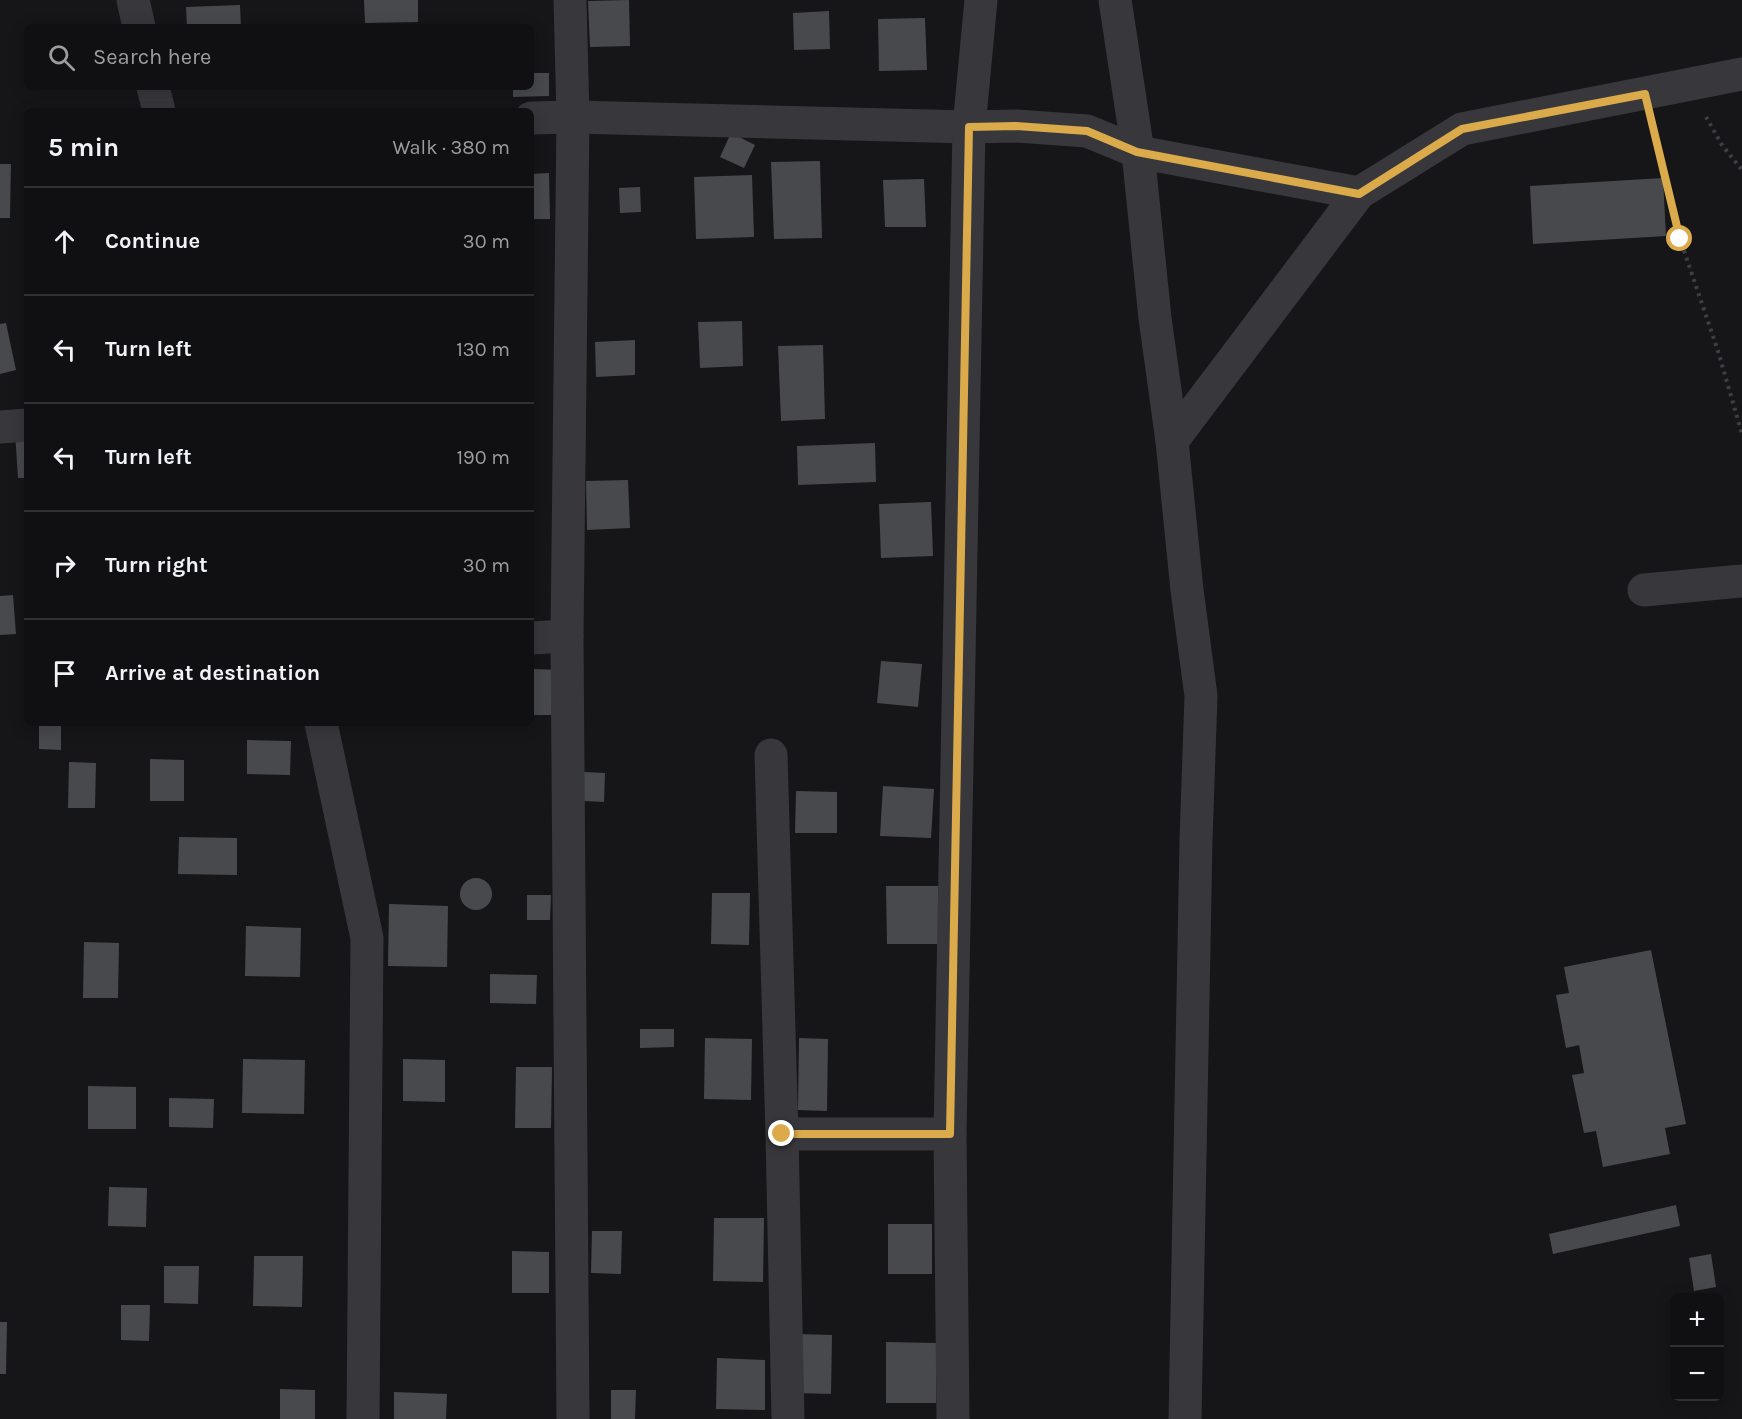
<!DOCTYPE html>
<html lang="en">
<head>
<meta charset="utf-8">
<style>
	:root { --surface:#101012; --page:#1e1e20; --text:#f1f3f6; --muted:#9c9d9f; --line:#303032 }
	body { margin:0; font-family:Karla,sans-serif; background:var(--page); color:var(--text) }
	.controls { position:absolute; right:18px; bottom:18px; display:grid; overflow:hidden; border-radius:9px; box-shadow:0 3px 15px #0003 }
	.controls button { width:54px; height:54px; display:grid; place-items:center; padding:0; border:0; border-bottom:2px solid var(--line); background:var(--surface); color:var(--text); font:30px sans-serif }
	.stop { position:absolute; width:18px; height:18px; margin:-14px; border:4px solid #dbab4b; border-radius:50%; background:#fff }
	.stop.end { background:#dbab4b; border-color:#fff; box-shadow:0 2px 6px #0008 }
	.list { margin:0; padding:0; list-style:none }
	h2 { display:flex; justify-content:space-between; align-items:center; height:78px; margin:0; padding:0 24px; font-size:26px }
	h2 small { font-size:20px; font-weight:400; color:var(--muted) }
	.list li { display:grid; grid-template-columns:39px 1fr auto; gap:18px; align-items:center; box-sizing:border-box; height:108px; padding:0 24px; border-top:2px solid var(--line) }
	.list b { display:block; font-size:22px; white-space:nowrap }
	.list em { font-size:20px; font-style:normal; color:var(--muted) }
	.icon { flex:none; width:33px; height:33px; fill:none; stroke:currentColor; stroke-width:2; stroke-linecap:round; stroke-linejoin:round }
	.map { position:relative; flex:none; width:1742px; height:1419px; overflow:hidden }
	.search { position:absolute; background:var(--surface); box-shadow:0 3px 15px #0003; left:24px; top:24px; width:510px; height:66px; display:flex; align-items:center; gap:15px; box-sizing:border-box; padding:0 21px; border-radius:9px; color:var(--muted); font-size:22px }
	.panel { position:absolute; background:var(--surface); box-shadow:0 3px 15px #0003; left:24px; top:108px; width:510px; height:618px; border-radius:9px }
	.map>svg:first-child { display:block }
	.building { fill:#48494d }
	.lines { fill:none; stroke-linecap:round; stroke-linejoin:round }
	.path { stroke:#3e3f43; stroke-width:4; stroke-dasharray:3 4.5; stroke-linecap:butt }
	.minor { stroke:#38383c; stroke-width:33 }
	.route { stroke:#dbab4b; stroke-width:8 }
</style>
</head>
<body>
<div class="map">
<svg width="1742" height="1419" viewBox="0 0 1742 1419">
	<rect width="100%" height="100%" fill="#161618"/>
	<g class="building">
		<path d="M364 0H418V22L365 23Z"/>
		<path d="M629 0 630 46 590 47 588 1Z"/>
		<path d="M240 5 241 27H187L186 7Z"/>
		<path d="M829 11 830 49 794 50 793 13Z"/>
		<path d="M925 18 927 70 879 71 878 19Z"/>
		<path d="M531 73H549V96L513 97V87H531Z"/>
		<path d="M731 133 755 145 744 168 720 157Z"/>
		<path d="M820 161 822 238 774 239 771 162Z"/>
		<path d="M0 164H11L10 218H0Z"/>
		<path d="M549 173 550 219H531V174Z"/>
		<path d="M752 175 754 237 696 239 694 177Z"/>
		<path d="M1663 178 1666 236 1533 244 1530 186Z"/>
		<path d="M924 179 926 227H885L883 180Z"/>
		<path d="M640 187 641 212 620 213 619 188Z"/>
		<path d="M742 321 743 366 700 368 698 322Z"/>
		<path d="M6 323 16 370 0 374V324Z"/>
		<path d="M635 340V375L596 377 595 342Z"/>
		<path d="M823 345 825 419 781 421 778 346Z"/>
		<path d="M27 431V478H18L15 432Z"/>
		<path d="M875 443 876 482 798 485 797 446Z"/>
		<path d="M628 480 630 528 587 530 586 481Z"/>
		<path d="M931 502 933 556 881 558 879 504Z"/>
		<path d="M13 595 16 634 0 635V596Z"/>
		<path d="M881 661 922 664 918 707 877 703Z"/>
		<path d="M531 669 563 670 562 715H531Z"/>
		<path d="M39 723H61V750L39 749Z"/>
		<path d="M247 740 291 741 290 775 247 774Z"/>
		<path d="M150 759 184 760V801H150Z"/>
		<path d="M69 762 96 763 95 808H68Z"/>
		<path d="M584 772 605 773 604 802 584 801Z"/>
		<path d="M883 786 934 789 931 838 880 836Z"/>
		<path d="M796 791 837 792V833H795Z"/>
		<path d="M179 837 237 838V875L178 874Z"/>
		<circle cx="476" cy="894" r="16"/>
		<path d="M886 886H938V944H887Z"/>
		<path d="M712 893H750L749 945 711 944Z"/>
		<path d="M527 895H551L550 920H527Z"/>
		<path d="M389 904 448 906 447 967 388 966Z"/>
		<path d="M246 926 301 928 300 977 245 976Z"/>
		<path d="M84 942 119 943 118 998H83Z"/>
		<path d="M1651 950 1686 1124 1665 1128 1670 1154 1603 1167 1596 1131 1584 1133 1572 1075 1584 1073 1579 1045 1566 1048 1556 995 1569 993 1564 967Z"/>
		<path d="M490 974 537 975 536 1004 490 1003Z"/>
		<path d="M640 1029H674V1047L640 1048Z"/>
		<path d="M705 1038 752 1039 751 1100 704 1099Z"/>
		<path d="M799 1038 828 1039 827 1111 798 1110Z"/>
		<path d="M243 1059 305 1060 304 1114 242 1113Z"/>
		<path d="M403 1059 445 1060V1102L403 1101Z"/>
		<path d="M516 1067H552L551 1128H515Z"/>
		<path d="M88 1086 136 1087V1129H88Z"/>
		<path d="M169 1098 214 1099 213 1128 169 1127Z"/>
		<path d="M109 1187 147 1188 146 1227 108 1226Z"/>
		<path d="M1676 1205 1680 1226 1553 1254 1549 1234Z"/>
		<path d="M714 1218H764L763 1282 713 1281Z"/>
		<rect x="888" y="1224" width="44" height="50"/>
		<path d="M592 1231H622L621 1274 591 1273Z"/>
		<path d="M512 1251 549 1252V1293H512Z"/>
		<path d="M1711 1254 1716 1287 1694 1291 1689 1258Z"/>
		<path d="M254 1256H303L302 1307 253 1306Z"/>
		<path d="M164 1266H199L198 1304 164 1303Z"/>
		<path d="M121 1305H150L149 1341 121 1340Z"/>
		<path d="M0 1322H7L6 1374H0Z"/>
		<path d="M798 1334 832 1335 831 1394 797 1393Z"/>
		<path d="M886 1342 936 1343V1403H886Z"/>
		<path d="M717 1358 765 1360V1410L716 1409Z"/>
		<path d="M280 1389 315 1390V1419H280Z"/>
		<path d="M611 1390H636L635 1419H611Z"/>
		<path d="M394 1392 447 1394 446 1419H394Z"/>
	</g>
	<g class="lines">
		<g class="path">
			<path d="M1706 117 1722 145 1742 170"/>
			<path d="M1653 127 1680 239 1718 351 1742 434"/>
		</g>
		<g class="minor">
			<path d="M133 0 139 27"/>
			<path d="M570 0 573 117 567 636 573 1419"/>
			<path d="M1115 0 1138 152 1155 318 1172 441 1187 590 1201 696 1196 840 1185 1419"/>
			<path d="M153 87 159 111"/>
			<path d="M531 118 573 117 969 127 1016 126 1087 131 1138 152 1359 193"/>
			<path d="M0 427 27 425"/>
			<path d="M1172 441 1359 193 1462 129 1742 74"/>
			<path d="M1644 590 1742 581"/>
			<path d="M531 638 567 636"/>
			<path d="M321 723 367 938 363 1419"/>
			<path d="M771 755 782 1134 788 1419"/>
			<path d="M782 1134H950"/>
			<path d="M953 1419 950 1134 969 127 981 0"/>
		</g>
	</g>
	<g class="lines">
		<path class="route" d="M782 1134H950L969 127 1016 126 1087 131 1137 152 1359 194 1462 129 1645 94 1680 239"/>
	</g>
</svg>
<div class="controls">
<button>+</button>
<button>−</button>
</div>
<div class="stop" style="left:1680px;top:239px"></div>
<div class="stop end" style="left:782px;top:1134px"></div>
<div class="search"><svg class="icon" aria-label="search" viewBox="0 0 24 24"><circle cx="10" cy="10" r="6"/><path d="M15 15l6 6"/></svg>Search here</div>
<section class="panel">
<h2>5 min<small>Walk · 380 m</small></h2>
<ul class="list">
<li><svg class="icon" aria-label="ahead" viewBox="0 0 24 24"><path d="M12 20V5M6 11l6-6 6 6"/></svg><div><b>Continue</b></div><em>30 m</em></li>
<li><svg class="icon" aria-label="left" viewBox="0 0 24 24"><path d="M17 20v-9H6M10 6l-5 5 5 5"/></svg><div><b>Turn left</b></div><em>130 m</em></li>
<li><svg class="icon" aria-label="left" viewBox="0 0 24 24"><path d="M17 20v-9H6M10 6l-5 5 5 5"/></svg><div><b>Turn left</b></div><em>190 m</em></li>
<li><svg class="icon" aria-label="right" viewBox="0 0 24 24"><path d="M7 20v-9h11M14 6l5 5-5 5"/></svg><div><b>Turn right</b></div><em>30 m</em></li>
<li><svg class="icon" aria-label="arrive" viewBox="0 0 24 24"><path d="M6 21V4h12l-3 4 3 4H6"/></svg><div><b>Arrive at destination</b></div></li>
</ul>
</section>
</div>
</body>
</html>
